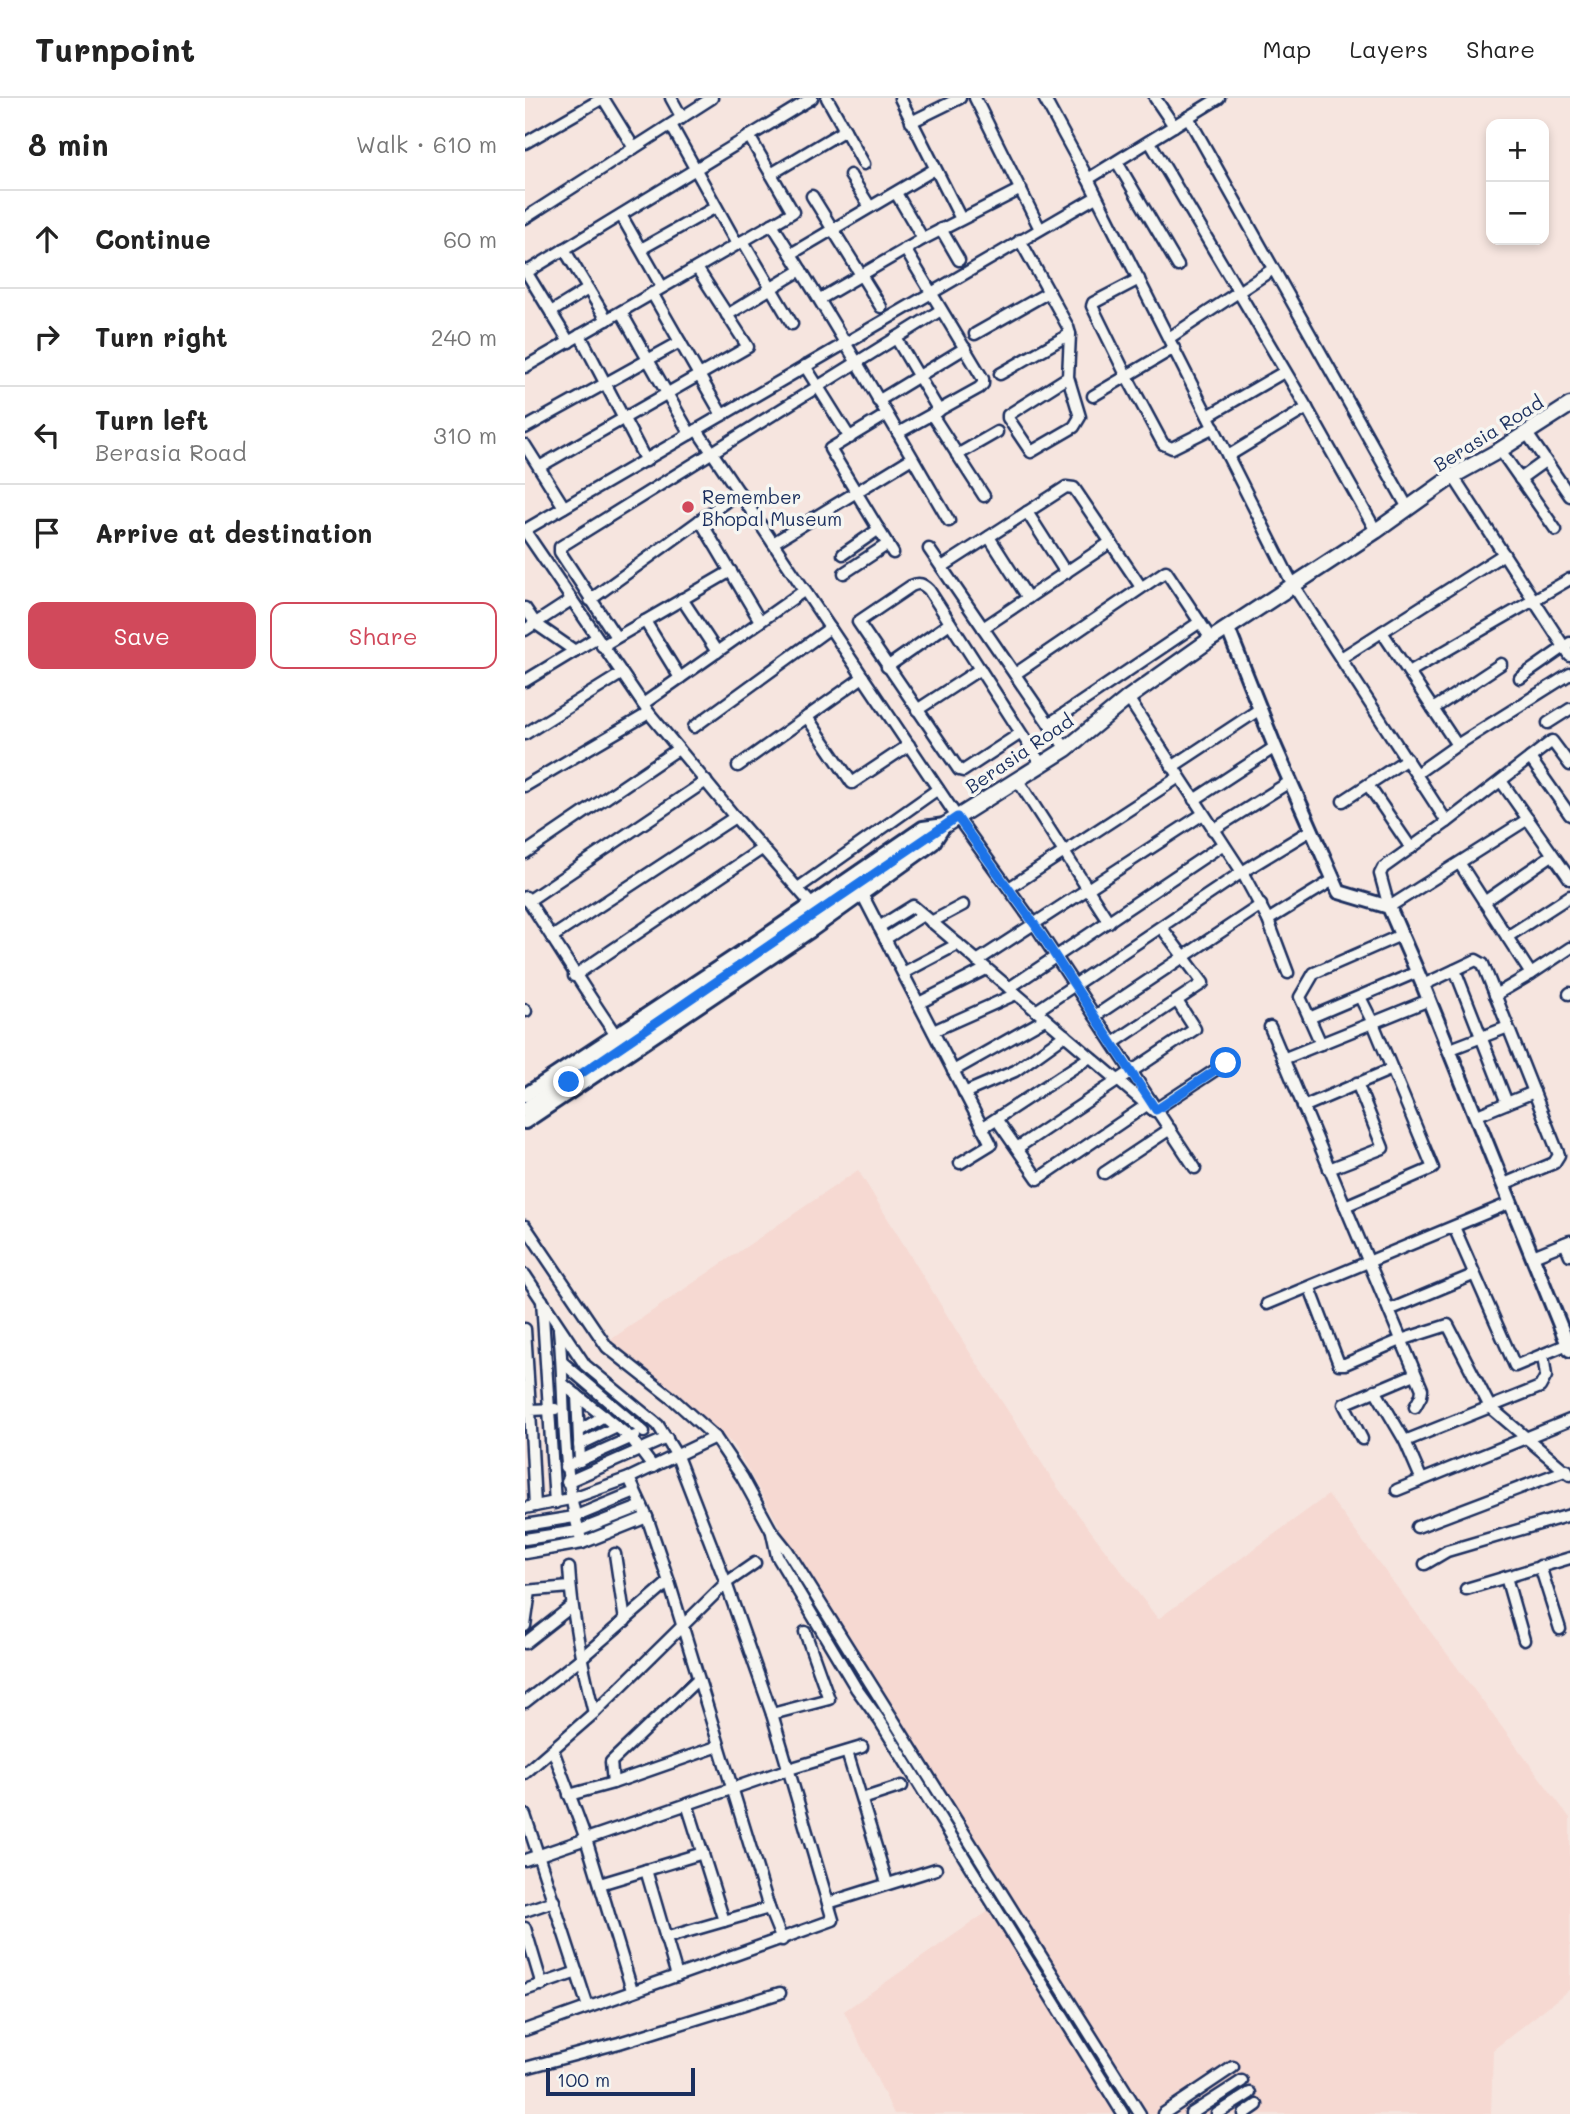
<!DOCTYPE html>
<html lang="en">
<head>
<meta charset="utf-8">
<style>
	:root { --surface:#fff; --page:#f6f6f6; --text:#222; --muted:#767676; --line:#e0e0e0; --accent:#d1495b }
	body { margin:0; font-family:Mali,sans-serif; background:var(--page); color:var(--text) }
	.controls { position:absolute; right:21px; top:21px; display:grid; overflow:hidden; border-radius:14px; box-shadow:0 4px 10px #0003 }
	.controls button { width:63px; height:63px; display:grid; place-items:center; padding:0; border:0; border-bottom:2px solid var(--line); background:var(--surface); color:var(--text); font:35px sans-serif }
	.scale { position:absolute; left:21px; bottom:18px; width:149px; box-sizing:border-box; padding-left:7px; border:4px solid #1b2f5e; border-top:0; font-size:19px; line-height:24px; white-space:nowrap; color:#1b2f5e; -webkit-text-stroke:5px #f6f6f2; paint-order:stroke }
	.stop { position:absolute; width:21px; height:21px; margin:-16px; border:5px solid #1a73e8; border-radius:50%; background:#fff }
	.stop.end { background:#1a73e8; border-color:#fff; box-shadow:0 2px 7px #0008 }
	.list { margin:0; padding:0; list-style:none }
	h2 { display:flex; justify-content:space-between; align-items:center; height:91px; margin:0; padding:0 28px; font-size:30px }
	h2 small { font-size:23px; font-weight:400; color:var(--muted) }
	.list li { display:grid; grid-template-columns:46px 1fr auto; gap:21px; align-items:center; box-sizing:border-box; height:98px; padding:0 28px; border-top:2px solid var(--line) }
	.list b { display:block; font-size:26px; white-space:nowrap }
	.list p { margin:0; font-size:23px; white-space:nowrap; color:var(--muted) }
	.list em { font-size:23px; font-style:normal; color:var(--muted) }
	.actions { display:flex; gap:14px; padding:21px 28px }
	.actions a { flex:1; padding:16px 0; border:2px solid var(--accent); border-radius:14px; text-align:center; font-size:24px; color:var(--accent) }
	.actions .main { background:var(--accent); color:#fff }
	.icon { flex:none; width:38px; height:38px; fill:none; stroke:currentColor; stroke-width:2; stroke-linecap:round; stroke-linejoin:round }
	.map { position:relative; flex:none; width:1045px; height:2016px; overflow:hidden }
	header { display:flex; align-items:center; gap:42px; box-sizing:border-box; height:98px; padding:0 35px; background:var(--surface); border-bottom:2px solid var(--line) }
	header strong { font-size:33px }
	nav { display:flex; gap:38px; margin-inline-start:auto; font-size:24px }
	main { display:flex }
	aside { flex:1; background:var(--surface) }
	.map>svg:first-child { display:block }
	.built { fill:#f6d9d2 }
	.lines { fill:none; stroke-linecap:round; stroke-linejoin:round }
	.minor-casing { stroke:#1b2f5e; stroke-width:15 }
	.tertiary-casing { stroke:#1b2f5e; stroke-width:18 }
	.primary-casing { stroke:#1b2f5e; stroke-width:19 }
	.minor { stroke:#f6f6f2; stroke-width:10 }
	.tertiary { stroke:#f6f6f2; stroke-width:12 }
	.primary { stroke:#f6f6f2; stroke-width:14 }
	.route { stroke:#1a73e8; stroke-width:9 }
	.poi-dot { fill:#d1495b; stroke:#f6f6f2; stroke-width:2.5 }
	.labels { text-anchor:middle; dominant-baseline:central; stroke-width:7; stroke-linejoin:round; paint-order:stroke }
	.street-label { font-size:19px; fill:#1b2f5e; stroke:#f6f6f2 }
	.poi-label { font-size:19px; fill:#1b2f5e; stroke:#f6f6f2; text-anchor:start }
</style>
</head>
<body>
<header>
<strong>Turnpoint</strong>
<nav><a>Map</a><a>Layers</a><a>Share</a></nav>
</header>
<main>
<aside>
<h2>8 min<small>Walk · 610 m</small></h2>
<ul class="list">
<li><svg class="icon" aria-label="ahead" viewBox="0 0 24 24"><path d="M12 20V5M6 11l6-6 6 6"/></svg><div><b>Continue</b></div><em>60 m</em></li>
<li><svg class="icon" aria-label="right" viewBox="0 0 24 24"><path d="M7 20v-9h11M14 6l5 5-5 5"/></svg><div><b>Turn right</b></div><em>240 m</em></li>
<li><svg class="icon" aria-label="left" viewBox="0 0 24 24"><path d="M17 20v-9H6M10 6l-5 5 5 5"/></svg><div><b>Turn left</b><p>Berasia Road</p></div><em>310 m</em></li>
<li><svg class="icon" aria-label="arrive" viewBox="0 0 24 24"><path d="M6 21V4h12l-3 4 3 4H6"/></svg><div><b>Arrive at destination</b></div></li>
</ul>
<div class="actions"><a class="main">Save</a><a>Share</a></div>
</aside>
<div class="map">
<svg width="1045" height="2016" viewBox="0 0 1045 2016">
	<rect width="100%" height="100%" fill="#f6e5df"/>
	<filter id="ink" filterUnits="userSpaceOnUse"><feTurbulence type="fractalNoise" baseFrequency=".0143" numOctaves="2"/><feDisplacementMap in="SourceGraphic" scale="14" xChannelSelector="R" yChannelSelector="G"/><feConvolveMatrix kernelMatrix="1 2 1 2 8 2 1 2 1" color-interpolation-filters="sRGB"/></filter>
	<g filter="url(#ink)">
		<path class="built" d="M333 1072 444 1253 533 1390 633 1521 803 1397 1045 1720V1891L968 1952 966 2016H369L319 1913 468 1810 209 1347 85 1242Z"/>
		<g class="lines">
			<g class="minor-casing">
				<g id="minor">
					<path d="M78 0 109 50"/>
					<path d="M146 0 157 20"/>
					<path d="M302 0 339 66"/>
					<path d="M375 0 436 121"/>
					<path d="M450 0 515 131"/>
					<path d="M519 0 563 81 768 487 922 724"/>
					<path d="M630 0 649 28"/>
					<path d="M663 19 883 410"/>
					<path d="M386 24 435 0"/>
					<path d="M146 27 212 146"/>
					<path d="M625 44 782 310 851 433"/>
					<path d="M0 45 78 0"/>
					<path d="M592 64 653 168"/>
					<path d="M246 76 320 32"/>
					<path d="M325 77 345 109"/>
					<path d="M563 81 694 0"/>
					<path d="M371 95 398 141"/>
					<path d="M287 98 356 209"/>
					<path d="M96 117 137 189"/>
					<path d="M0 120 187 0"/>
					<path d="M247 126C309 223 366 323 424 423"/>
					<path d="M416 131 434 162"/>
					<path d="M495 142 543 229 545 236 543 279 555 319 549 329 506 354 483 320V317L543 279"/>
					<path d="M218 143 267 226"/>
					<path d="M39 151 82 222"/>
					<path d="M116 151 191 109"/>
					<path d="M266 156 410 71"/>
					<path d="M0 172 44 244"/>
					<path d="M2 174 287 0"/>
					<path d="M614 181 568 205 567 208 601 277 638 346 647 350 689 329"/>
					<path d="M127 195 197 317"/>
					<path d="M295 201 398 141 496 91"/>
					<path d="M26 214 63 191"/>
					<path d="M96 214 165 336"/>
					<path d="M202 217 276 172"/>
					<path d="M450 236 524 194"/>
					<path d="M55 237 121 363"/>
					<path d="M371 240 414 313"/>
					<path d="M644 240 748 171"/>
					<path d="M280 268 325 340"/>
					<path d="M0 269 268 114 224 38"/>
					<path d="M475 276 545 236"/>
					<path d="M568 298 649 250"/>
					<path d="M353 303 440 250"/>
					<path d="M361 317 305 351 368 455"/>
					<path d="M407 317 459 398"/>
					<path d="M683 318 759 274"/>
					<path d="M0 330 155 244"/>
					<path d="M172 332 432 719 510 827 670 1070"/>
					<path d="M1001 334 1045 398"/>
					<path d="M373 335 454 290 458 286V281L380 151"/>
					<path d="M0 347 39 409"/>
					<path d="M975 352 1031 432"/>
					<path d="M432 357 472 334"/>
					<path d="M703 358 782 310"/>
					<path d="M14 369 223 249 172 170"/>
					<path d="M928 378 1045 558"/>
					<path d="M995 381 1020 363"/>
					<path d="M502 414 541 475"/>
					<path d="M175 422 235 523"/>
					<path d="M0 432 571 99"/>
					<path d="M0 433 124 615 210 719 287 807"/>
					<path d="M464 439 503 500"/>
					<path d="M248 445 387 360"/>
					<path d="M404 451 541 651"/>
					<path d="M318 456 354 431"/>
					<path d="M417 469 541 389 549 390 616 489"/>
					<path d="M319 475 363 446"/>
					<path d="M157 501 192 554"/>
					<path d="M65 502 214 394"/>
					<path d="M0 510 11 526 50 553"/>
					<path d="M120 523 155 580"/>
					<path d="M458 530 586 444"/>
					<path d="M0 532 46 502"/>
					<path d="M857 534 932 647"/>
					<path d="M91 539 35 454V449L416 212"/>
					<path d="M77 548 206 473"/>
					<path d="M816 560 979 456"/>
					<path d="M362 569 425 525"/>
					<path d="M884 574 1045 481"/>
					<path d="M490 576 641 473 686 541"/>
					<path d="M995 580 1045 545"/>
					<path d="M0 583 71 540"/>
					<path d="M603 600 717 774 743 822 763 875"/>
					<path d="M118 606 280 492"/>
					<path d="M908 611 976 566"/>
					<path d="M392 612 455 571"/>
					<path d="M282 619 327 685 384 647"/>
					<path d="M1023 625 1045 611"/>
					<path d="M524 626 675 524"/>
					<path d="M169 629 305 530"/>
					<path d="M496 635 438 673 434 672 333 524 386 488C394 484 398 486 404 492L516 666"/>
					<path d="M0 636 96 576"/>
					<path d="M1005 660 1045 717"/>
					<path d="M213 668 338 579"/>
					<path d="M647 669 735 611"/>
					<path d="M891 676 932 647 1045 576"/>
					<path d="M492 681 584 824"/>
					<path d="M976 683 1045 781"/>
					<path d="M843 687 886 750"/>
					<path d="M0 688 124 615"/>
					<path d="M669 702 750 649"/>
					<path d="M818 703 882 661"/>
					<path d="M1003 721 864 809 855 776 858 770 922 724 1027 643 1045 667"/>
					<path d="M688 732 766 683"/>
					<path d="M0 755 153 651"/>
					<path d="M935 766 1006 876"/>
					<path d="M273 790 413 691"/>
					<path d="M484 790 654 679"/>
					<path d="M337 796 466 1046 435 1065"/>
					<path d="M1 799C31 845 59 891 90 936"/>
					<path d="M0 801 3 803 181 683"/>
					<path d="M959 804 1027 757"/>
					<path d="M743 822 808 782"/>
					<path d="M406 824 438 807"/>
					<path d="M354 829 388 808 629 1013"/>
					<path d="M27 839 210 719"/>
					<path d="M982 839 1045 798"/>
					<path d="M360 841 398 817"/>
					<path d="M452 863 678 716"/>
					<path d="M930 872 982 1005"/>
					<path d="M378 875 433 846"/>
					<path d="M49 878 238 750"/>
					<path d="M898 887 951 862 958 866 1034 1057 1029 1065 979 1086"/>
					<path d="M484 890 697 747"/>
					<path d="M1044 896 1045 895"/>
					<path d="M970 897 1006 876 1045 850"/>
					<path d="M394 905 461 871"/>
					<path d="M0 912 1 913"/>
					<path d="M511 913 717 774 786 732"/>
					<path d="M570 918 736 807"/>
					<path d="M784 920 892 874"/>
					<path d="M745 929 897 1291 896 1298 890 1309"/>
					<path d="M408 933 491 896"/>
					<path d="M588 945 678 885 637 830"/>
					<path d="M796 946 775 899 789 875 876 837"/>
					<path d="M923 952 983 929"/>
					<path d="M758 961 904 902"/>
					<path d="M428 973 520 921"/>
					<path d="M439 995 490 973 540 937"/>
					<path d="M778 1009 867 971"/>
					<path d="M631 1011 701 965"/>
					<path d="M950 1018 1009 994"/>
					<path d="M472 1022 513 1081 626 1004"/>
					<path d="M457 1030 565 959"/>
					<path d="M492 1050 670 931 652 903"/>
					<path d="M804 1071 858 1050 832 985"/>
					<path d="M579 1075 645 1031"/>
					<path d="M820 1108 908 1070 848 925 835 899"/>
					<path d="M0 1128 82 1249 149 1302 190 1339 217 1379 246 1432 262 1452 615 2016"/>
					<path d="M929 1129 990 1268 1043 1246"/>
					<path d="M1040 1145 1045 1157"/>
					<path d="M1008 1158 1045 1143"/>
					<path d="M0 1177 60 1267 133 1327 152 1358 201 1485 247 1616 308 1822 0 1932"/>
					<path d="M785 1190 814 1266H820L876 1242 923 1227 965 1309 1045 1377"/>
					<path d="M17 1202 30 1405"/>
					<path d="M742 1206 985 1105"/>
					<path d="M864 1212 948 1177"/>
					<path d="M0 1231 5 1312"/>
					<path d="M34 1231C41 1306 35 1372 57 1445"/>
					<path d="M37 1264 119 1334"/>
					<path d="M39 1287 106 1340 128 1369"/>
					<path d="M850 1292 880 1343 896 1380"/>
					<path d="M52 1297 55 1363"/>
					<path d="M54 1333 79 1318"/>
					<path d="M837 1341 819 1306 890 1276"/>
					<path d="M880 1343 1015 1289 1021 1278 1018 1257"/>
					<path d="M54 1347 92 1329"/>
					<path d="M40 1369 110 1338"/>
					<path d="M104 1380 122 1419 144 1484 244 1810 257 1842"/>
					<path d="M42 1384 142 1340"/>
					<path d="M872 1392 1045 1322"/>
					<path d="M10 1408 5 1312 30 1311"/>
					<path d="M0 1410 45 1401 104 1380 190 1339"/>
					<path d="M0 1427 49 1419 110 1394"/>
					<path d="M892 1429 1042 1372"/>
					<path d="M247 1435 252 1458 331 1590 355 1623 598 2016"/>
					<path d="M0 1441 53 1433 117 1408"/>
					<path d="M0 1455 57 1445 122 1419"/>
					<path d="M90 1456 100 1523"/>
					<path d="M900 1466 922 1453 1045 1417"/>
					<path d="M1015 1468 1035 1531"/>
					<path d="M44 1470C47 1520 57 1567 69 1615"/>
					<path d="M981 1479 999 1542"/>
					<path d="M941 1491 1045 1460"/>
					<path d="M0 1493 45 1489"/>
					<path d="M0 1528 5 1493"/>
					<path d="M0 1545 47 1508"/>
					<path d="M0 1604 55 1561 144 1484"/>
					<path d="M247 1616 304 1601 280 1534"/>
					<path d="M28 1652 61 1741 107 1892"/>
					<path d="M322 1654 362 1785"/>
					<path d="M0 1675 69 1615 201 1485 230 1465"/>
					<path d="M88 1685 86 1664 173 1581"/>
					<path d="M44 1697 88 1685 194 1648"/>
					<path d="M337 1701 377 1688"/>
					<path d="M162 1706 199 1823"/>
					<path d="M0 1717 63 1909"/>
					<path d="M0 1762 264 1671 337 1649"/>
					<path d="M121 1772 152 1878"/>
					<path d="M75 1786 178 1755"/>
					<path d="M303 1805 411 1771"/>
					<path d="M0 1813 29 1803"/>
					<path d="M0 1830 17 1887"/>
					<path d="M140 1840 244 1810"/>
					<path d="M0 1892 52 1874"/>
					<path d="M0 1970 94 1945 255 1895"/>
					<path d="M638 2016 708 1969"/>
					<path d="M666 2016 717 1983"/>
					<path d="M692 2016 725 1995"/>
					<path d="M719 2016 732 2007"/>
				</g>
			</g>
			<g class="tertiary-casing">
				<g id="tertiary">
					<path d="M703 531 750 649 814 794 864 809 898 887 1045 1252"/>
					<path d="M0 997 229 846 398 730 420 727"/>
					<path d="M0 1024 285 833 408 745 417 731"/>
				</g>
			</g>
			<g class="primary-casing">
				<path id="primary" d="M0 1012 420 727 541 651 603 600 686 541 851 433 928 378 975 352 1045 307"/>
			</g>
			<use href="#minor" class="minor"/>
			<use href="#tertiary" class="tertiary"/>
			<use href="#primary" class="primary"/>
		</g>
	</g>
	<g class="lines" filter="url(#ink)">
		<path class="route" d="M44 984 432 719 510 827 631 1012 701 965"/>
	</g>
	<circle class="poi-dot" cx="163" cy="409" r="7"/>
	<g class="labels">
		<g class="street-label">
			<text transform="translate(963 335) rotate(-32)">Berasia Road</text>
			<text transform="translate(494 655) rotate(-34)">Berasia Road</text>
		</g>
		<g class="poi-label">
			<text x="177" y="398">Remember<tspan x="177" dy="22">Bhopal Museum</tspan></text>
		</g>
	</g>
</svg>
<div class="controls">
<button>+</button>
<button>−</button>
</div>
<div class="scale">100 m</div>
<div class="stop" style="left:701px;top:965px"></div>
<div class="stop end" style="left:44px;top:984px"></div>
</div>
</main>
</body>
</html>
